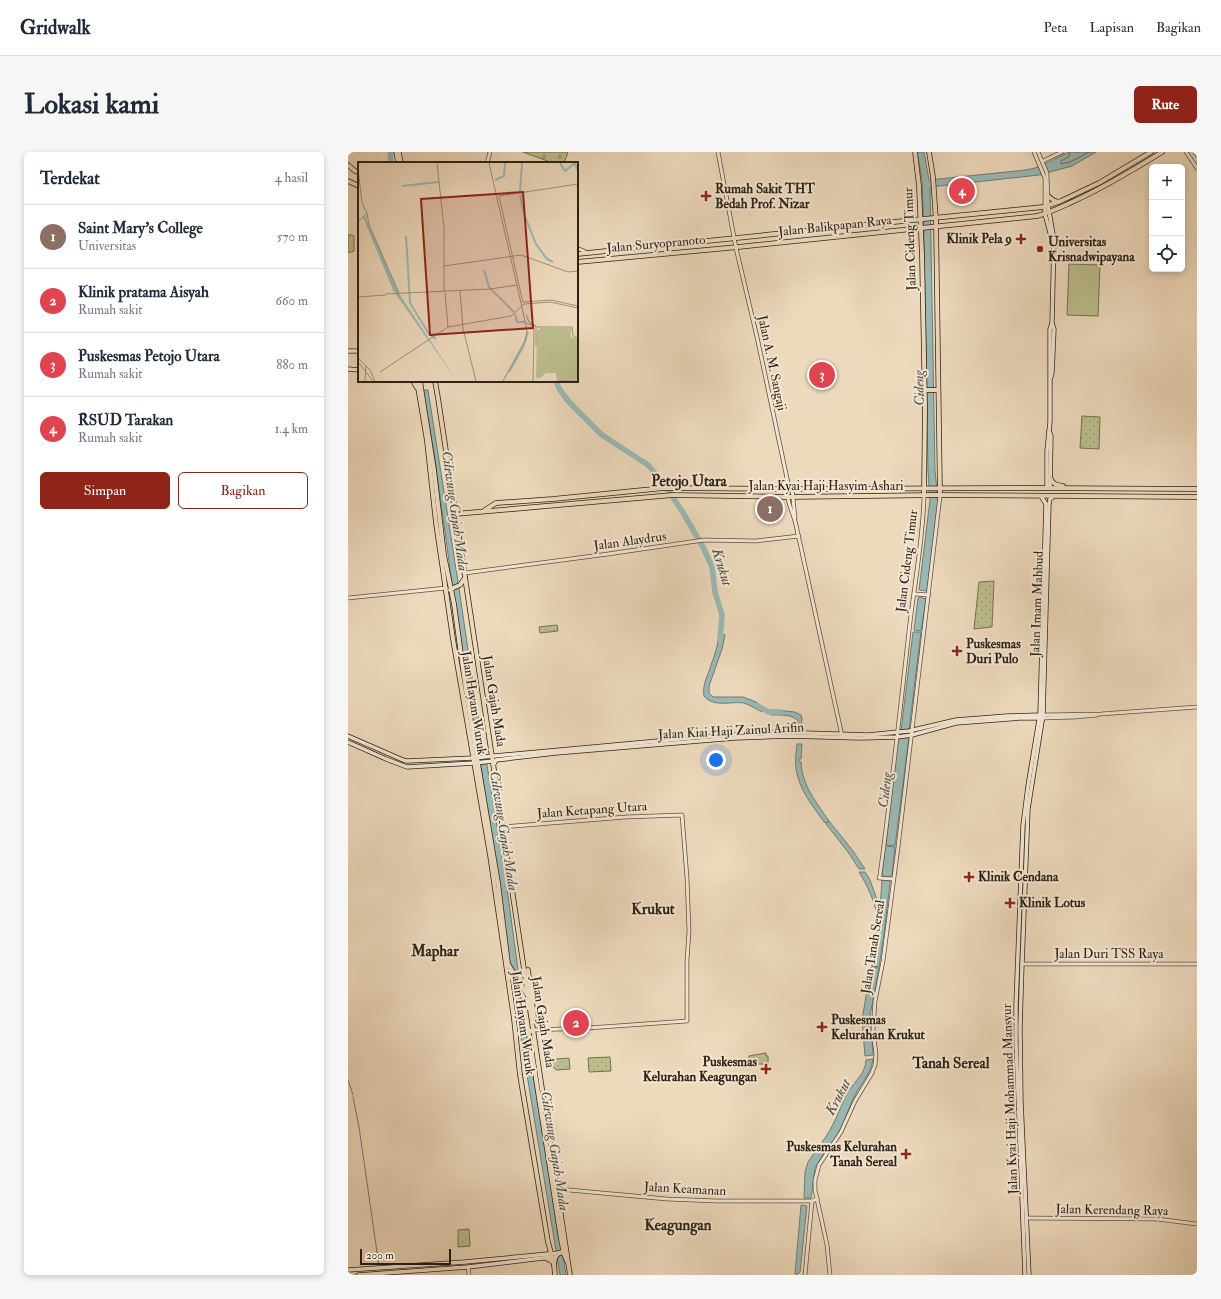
<!DOCTYPE html>
<html lang="id">
<head>
<meta charset="utf-8">
<style>
	:root { --surface:#fff; --page:#f6f6f7; --text:#1f2937; --muted:#747a83; --line:#e0e1e3; --accent:#8f2418 }
	body { margin:0; font-family:"IM FELL Double Pica",serif; background:var(--page); color:var(--text) }
	.controls { position:absolute; right:12px; top:12px; display:grid; overflow:hidden; border-radius:6px; box-shadow:0 2px 6px #0003 }
	.controls button { width:36px; height:36px; display:grid; place-items:center; padding:0; border:0; border-bottom:1px solid var(--line); background:var(--surface); color:var(--text); font:20px sans-serif }
	.scale { position:absolute; left:12px; bottom:10px; width:91px; box-sizing:border-box; padding-left:4px; border:2px solid #2d2216; border-top:0; font-size:11px; line-height:14px; white-space:nowrap; color:#2d2216; -webkit-text-stroke:3px #f3e6d3; paint-order:stroke }
	.you { position:absolute; left:368px; top:608px; width:14px; height:14px; margin:-10px; border:3px solid #fff; border-radius:50%; background:#1a73e8; box-shadow:0 0 0 6px #1a73e833 }
	.badge { display:grid; place-items:center; width:26px; height:26px; border-radius:50%; background:var(--accent); color:#fff; font-size:13px; font-weight:700 }
	.pin { position:absolute; translate:-50% -50%; border:2px solid #fff; box-shadow:0 1px 4px #0006 }
	.list { margin:0; padding:0; list-style:none }
	h2 { display:flex; justify-content:space-between; align-items:center; height:52px; margin:0; padding:0 16px; font-size:17px }
	h2 small { font-size:13px; font-weight:400; color:var(--muted) }
	.list li { display:grid; grid-template-columns:26px 1fr auto; gap:12px; align-items:center; box-sizing:border-box; height:64px; padding:0 16px; border-top:1px solid var(--line) }
	.list b { display:block; font-size:15px; white-space:nowrap }
	.list p { margin:0; font-size:13px; white-space:nowrap; color:var(--muted) }
	.list em { font-size:13px; font-style:normal; color:var(--muted) }
	.actions { display:flex; gap:8px; padding:12px 16px }
	.actions a { flex:1; padding:9px 0; border:1px solid var(--accent); border-radius:6px; text-align:center; font-size:14px; color:var(--accent) }
	.actions .main { background:var(--accent); color:#fff }
	.icon { flex:none; width:22px; height:22px; fill:none; stroke:currentColor; stroke-width:2; stroke-linecap:round; stroke-linejoin:round }
	.map { position:relative; flex:none; width:849px; height:1123px; overflow:hidden; border-radius:6px }
	header { display:flex; align-items:center; gap:24px; box-sizing:border-box; height:56px; padding:0 20px; background:var(--surface); border-bottom:1px solid var(--line) }
	header strong { font-size:19px }
	nav { display:flex; gap:22px; margin-inline-start:auto; font-size:14px }
	.intro { display:flex; align-items:center; justify-content:space-between; box-sizing:border-box; height:96px; padding:0 24px }
	h1 { margin:0; font-size:28px }
	.button { padding:10px 18px; border-radius:6px; background:var(--accent); color:#fff; font-size:14px; font-weight:700 }
	main { display:flex; gap:24px; padding:0 24px }
	aside { flex:1; background:var(--surface); border-radius:6px; box-shadow:0 2px 6px #0003 }
	.map>svg:first-child { display:block }
	.cemetery { fill:url(#cemetery-stones); stroke:#747052 }
	.park { fill:url(#park-dots); stroke:#747052 }
	.pitch { fill:#bcbe8e; stroke:#747052 }
	.water { fill:#9ab9b5; stroke:#6e7d75 }
	.lines { fill:none; stroke-linecap:round; stroke-linejoin:round }
	.shore { stroke:#646e66; stroke-width:1 }
	.stream { stroke:#6e7d75; stroke-width:1 }
	.river { stroke:#9ab9b5; stroke-width:5.5 }
	.tertiary-casing { stroke:#5d5040; stroke-width:4.5 }
	.secondary-casing { stroke:#2d2216; stroke-width:5 }
	.primary-casing { stroke:#2d2216; stroke-width:5.5 }
	.tertiary { stroke:#f3e6d3; stroke-width:3 }
	.secondary { stroke:#f3e6d3; stroke-width:3.5 }
	.primary { stroke:#edd9bc; stroke-width:4 }
	.poi-dot { fill:#8f2418; stroke:#f3e6d3; stroke-width:1.5 }
	.labels { text-anchor:middle; dominant-baseline:central; stroke-width:4; stroke-linejoin:round; paint-order:stroke }
	.poi-label { font-size:13px; font-weight:bold; fill:#2d2216; stroke:#f3e6d3; text-anchor:start }
	.street-label { font-size:13px; fill:#2d2216; stroke:#f3e6d3 }
	.water-label { font-size:14px; font-style:italic; fill:#4e4f46; stroke:#f3e6d3 }
	.quarter-label { font-size:15px; font-weight:bold; fill:#2d2216; stroke:#f3e6d3 }
	.inset-river { fill:none; stroke:#9ab9b5; stroke-width:2 }
	.inset-road { fill:none; stroke:#a0907a; stroke-width:1 }
	.view { fill:#8f2418; fill-opacity:0.15; stroke:#8f2418; stroke-width:2 }
	.inset-edge { fill:none; stroke:#2d2216; stroke-width:2 }
</style>
</head>
<body>
<header>
<strong>Gridwalk</strong>
<nav><a>Peta</a><a>Lapisan</a><a>Bagikan</a></nav>
</header>
<div class="intro"><h1>Lokasi kami</h1><a class="button">Rute</a></div>
<main>
<aside>
<h2>Terdekat<small>4 hasil</small></h2>
<ul class="list">
<li><span class="badge" style="background:#8d6e63">1</span><div><b>Saint Mary's College</b><p>Universitas</p></div><em>570 m</em></li>
<li><span class="badge" style="background:#e0444e">2</span><div><b>Klinik pratama Aisyah</b><p>Rumah sakit</p></div><em>660 m</em></li>
<li><span class="badge" style="background:#e0444e">3</span><div><b>Puskesmas Petojo Utara</b><p>Rumah sakit</p></div><em>880 m</em></li>
<li><span class="badge" style="background:#e0444e">4</span><div><b>RSUD Tarakan</b><p>Rumah sakit</p></div><em>1.4 km</em></li>
</ul>
<div class="actions"><a class="main">Simpan</a><a>Bagikan</a></div>
</aside>
<div class="map">
<svg width="849" height="1123" viewBox="0 0 849 1123">
	<defs>
		<pattern id="cemetery-stones" width="16" height="16" patternUnits="userSpaceOnUse"><rect width="16" height="16" fill="#bcbe8e"/><path d="M2 7V4a2 2 0 0 1 4 0v3zM10 15v-3a2 2 0 0 1 4 0v3z" fill="#a2a37a"/></pattern>
		<pattern id="park-dots" width="8" height="8" patternUnits="userSpaceOnUse"><rect width="8" height="8" fill="#bcbe8e"/><path d="M2 2h.1M6 6h.1" fill="none" stroke="#a2a37a" stroke-width="1.8" stroke-linecap="round"/></pattern>
	</defs>
	<rect width="100%" height="100%" fill="#edd9bc"/>
	<filter id="stains"><feTurbulence type="fractalNoise" baseFrequency=".005" numOctaves="4"/><feColorMatrix values="0 0 0 0 .2 0 0 0 0 .09 0 0 0 0 .02 0 0 0 .5 -.17"/></filter>
	<radialGradient id="worn" r=".72"><stop offset=".6" stop-color="#630" stop-opacity="0"/><stop offset="1" stop-color="#630" stop-opacity=".3"/></radialGradient>
	<path class="cemetery" d="M175 0H220L216 11H205Z"/>
	<g class="park">
		<path d="M734 264 752 265 751 297 732 296Z"/>
		<path d="M646 429 644 475 626 477 631 430Z"/>
		<path d="M209 473 210 479 192 481 191 475Z"/>
		<path d="M262 905 263 919 241 920 240 906Z"/>
		<path d="M221 906 222 917 208 918 205 915 204 911 208 907Z"/>
		<path d="M121 1077 122 1094 110 1095V1078Z"/>
	</g>
	<g class="pitch">
		<path d="M0 83H4L6 84V99L0 101Z"/>
		<path d="M721 112 752 113 750 164 719 163Z"/>
		<path d="M418 901V904H420V912H402L401 904Z"/>
	</g>
	<g class="water">
		<path d="M569 0H576L581 28 678 18 687 16 697 12 721 0H748L724 14 691 23 582 35 587 319 590 348 579 438 578 439 571 438 582 348 580 319 576 82 574 27Z"/>
		<path d="M75 238H80L111 436 128 553 139 613 158 729 177 870 218 1123H212L174 892 141 673 133 614 121 555 86 300Z"/>
		<path d="M572 445 578 447 573 479 566 478 570 446Z"/>
		<path d="M565 480H573L561 578 553 579Z"/>
		<path d="M371 482 377 483 374 497 361 534V541L365 545H395L408 550 416 556 414 560C408 557 402 553 396 551 383 549 366 556 356 544 354 532 360 524 363 513 367 503 370 493 371 482Z"/>
		<path d="M427 558 447 560 453 563 454 567 453 579 449 580 450 569C444 562 433 563 423 563Z"/>
		<path d="M561 585 547 694 538 693 550 586Z"/>
		<path d="M449 592H454L453 607H451V609L453 610C454 633 468 650 481 669L477 671C465 655 451 637 448 617 447 609 448 600 449 592Z"/>
		<path d="M481 669 505 699 517 717H511L500 700 478 672Z"/>
		<path d="M537 694 547 695 544 723 542 725 534 724Z"/>
		<path d="M511 720H517L522 728 532 756 534 728 542 729V731L536 782 531 815 524 814C526 798 531 780 529 764 527 749 519 733 511 720Z"/>
		<path d="M523 815 531 816 521 869 523 871 525 903 517 904 514 868Z"/>
		<path d="M525 907C523 922 513 931 507 943 498 961 494 981 480 995L474 990C486 975 491 957 500 940 506 930 518 921 518 908Z"/>
		<path d="M473 991 479 996 467 1016 463 1046H456L457 1020 460 1010Z"/>
		<path d="M453 1053 459 1054 452 1120 450 1122H447Z"/>
	</g>
	<g class="lines">
		<path class="shore" d="M722 0 721 5 713 9V12L722 10 741 0"/>
		<g class="stream">
			<path d="M0 928 5 943"/>
			<path d="M5 945 11 975 31 1114"/>
		</g>
		<g class="river">
			<path d="M42 0 43 11"/>
			<path d="M847 0 849 3"/>
			<path d="M208 229 212 238 221 250 254 283 300 313 313 328 334 359 355 395 364 415 367 440 374 463 372 488"/>
			<path d="M409 554 421 560H433"/>
		</g>
		<g class="tertiary-casing">
			<g id="tertiary">
				<path d="M370 0 388 96 409 185 440 331C437 345 443 356 447 369 449 376 450 384 452 391L494 584"/>
				<path d="M686 0 697 26V55"/>
				<path d="M690 0 699 21 700 54"/>
				<path d="M838 0 849 16"/>
				<path d="M695 9 714 0"/>
				<path d="M139 11 142 0"/>
				<path d="M229 96 240 101"/>
				<path d="M440 331 444 337 447 366"/>
				<path d="M117 421 260 402 356 388 408 389 451 384"/>
				<path d="M567 442 581 443"/>
				<path d="M0 446 98 436"/>
				<path d="M695 563 753 562 849 555"/>
				<path d="M695 566 727 565 749 563"/>
				<path d="M155 675 278 665 334 663 339 726 341 779 339 808V869L240 876 186 878"/>
				<path d="M545 727 531 726 532 723C543 642 552 560 561 479 566 434 575 389 576 344"/>
				<path d="M674 812H849"/>
				<path d="M210 1037 319 1047 369 1049H464L469 1047"/>
				<path d="M679 1066 809 1067 849 1072"/>
				<path d="M120 1115 121 1123"/>
				<path d="M457 1123 464 1049"/>
				<path d="M482 1123 479 1093 467 1038V1028L471 1013 493 980 507 949 524 921 527 913 528 902 525 879 527 849 535 809 550 695 592 344"/>
			</g>
		</g>
		<g class="secondary-casing">
			<g id="secondary">
				<path d="M48 0 50 11"/>
				<path d="M51 0 53 11"/>
				<path d="M697 55V62L704 88"/>
				<path d="M0 199H11"/>
				<path d="M0 217 11 218"/>
				<path d="M703 225 704 221 706 177 704 172"/>
				<path d="M701 279 703 284 702 336"/>
				<path d="M699 336V299L702 270V177L704 171 706 88 700 54"/>
				<path d="M0 584 55 608 59 609 125 606 354 585 421 581H456L520 583 561 579 608 568 659 564 694 563"/>
				<path d="M0 590 38 607 59 615 126 611 146 609"/>
				<path d="M146 612 148 608 208 601 387 586 440 584 512 586 549 585 564 583 608 571 672 566H694"/>
				<path d="M0 1118 117 1110 211 1101"/>
				<path d="M10 1123 120 1115 203 1105"/>
				<path d="M677 1123 668 890V852L675 673 680 634 692 562 698 352 693 344"/>
				<path d="M681 1123 673 950 672 875 674 812 680 657 695 563 701 352 702 347 706 344"/>
			</g>
		</g>
		<g class="primary-casing">
			<g id="primary">
				<path d="M567 0 571 34 574 103 577 255 576 344"/>
				<path d="M581 0 585 25 588 69 592 344"/>
				<path d="M0 13 7 19 11 20"/>
				<path d="M0 29 11 34"/>
				<path d="M700 44 705 48 710 50"/>
				<path d="M229 102 695 55 713 49 751 31 803 0"/>
				<path d="M229 110 390 95 689 64C701 61 713 55 724 50 755 36 785 18 814 0"/>
				<path d="M65 229 69 236"/>
				<path d="M69 229 79 289 88 371 105 487 142 703 166 867 172 923 200 1090 206 1112 207 1123"/>
				<path d="M72 229 86 318 96 403 106 452 119 546 150 731 160 812 180 844"/>
				<path d="M87 229 90 246 222 1123"/>
				<path d="M576 238H590"/>
				<path d="M702 325C704 332 708 333 715 334"/>
				<path d="M137 358 148 351 205 347 316 336 438 337 688 336 849 337"/>
				<path d="M107 362 325 343 439 345 590 343 849 345"/>
				<path d="M102 438 105 436 112 433 117 426"/>
				<path d="M180 818 186 865"/>
				<path d="M160 820 175 844 213 1087 216 1102 219 1109"/>
				<path d="M168 882 183 879"/>
				<path d="M197 1106 202 1108 205 1110"/>
				<path d="M206 1112C207 1105 208 1101 215 1100"/>
			</g>
		</g>
		<use href="#tertiary" class="tertiary"/>
		<use href="#secondary" class="secondary"/>
		<use href="#primary" class="primary"/>
	</g>
	<g class="poi-dot">
		<path d="M356 38h4v4h4v4h-4v4h-4v-4h-4v-4h4z"/>
		<path d="M671 81h4v4h4v4h-4v4h-4v-4h-4v-4h4z"/>
		<circle cx="692" cy="97" r="4"/>
		<path d="M607 493h4v4h4v4h-4v4h-4v-4h-4v-4h4z"/>
		<path d="M619 719h4v4h4v4h-4v4h-4v-4h-4v-4h4z"/>
		<path d="M660 745h4v4h4v4h-4v4h-4v-4h-4v-4h4z"/>
		<path d="M472 869h4v4h4v4h-4v4h-4v-4h-4v-4h4z"/>
		<path d="M416 911h4v4h4v4h-4v4h-4v-4h-4v-4h4z"/>
		<path d="M556 996h4v4h4v4h-4v4h-4v-4h-4v-4h4z"/>
	</g>
	<g class="labels">
		<g class="poi-label">
			<text x="367" y="37">Rumah Sakit THT<tspan x="367" dy="15">Bedah Prof. Nizar</tspan></text>
			<text x="664" y="87" text-anchor="end">Klinik Pela 9</text>
			<text x="700" y="90">Universitas<tspan x="700" dy="15">Krisnadwipayana</tspan></text>
			<text x="618" y="492">Puskesmas<tspan x="618" dy="15">Duri Pulo</tspan></text>
			<text x="630" y="725">Klinik Cendana</text>
			<text x="671" y="751">Klinik Lotus</text>
			<text x="483" y="868">Puskesmas<tspan x="483" dy="15">Kelurahan Krukut</tspan></text>
			<text x="409" y="910" text-anchor="end">Puskesmas<tspan x="409" dy="15">Kelurahan Keagungan</tspan></text>
			<text x="549" y="995" text-anchor="end">Puskesmas Kelurahan<tspan x="549" dy="15">Tanah Sereal</tspan></text>
		</g>
		<g class="street-label">
			<text transform="translate(487 74) rotate(-6)">Jalan Balikpapan Raya</text>
			<text transform="translate(562 87) rotate(-92)">Jalan Cideng Timur</text>
			<text transform="translate(308 92) rotate(-5)">Jalan Suryopranoto</text>
			<text transform="translate(424 211) rotate(78)">Jalan A. M. Sangaji</text>
			<text x="478" y="334">Jalan Kyai Haji Hasyim Ashari</text>
			<text transform="translate(282 389) rotate(-8)">Jalan Alaydrus</text>
			<text transform="translate(559 409) rotate(-83)">Jalan Cideng Timur</text>
			<text transform="translate(689 452) rotate(-88)">Jalan Imam Mahbud</text>
			<text transform="translate(146 549) rotate(81)">Jalan Gajah Mada</text>
			<text transform="translate(126 551) rotate(81)">Jalan Hayam Wuruk</text>
			<text transform="translate(383 579) rotate(-3)">Jalan Kiai Haji Zainul Arifin</text>
			<text transform="translate(244 658) rotate(-4)">Jalan Ketapang Utara</text>
			<text transform="translate(525 795) rotate(-81)">Jalan Tanah Sereal</text>
			<text x="761" y="802">Jalan Duri TSS Raya</text>
			<text transform="translate(195 870) rotate(81)">Jalan Gajah Mada</text>
			<text transform="translate(175 871) rotate(82)">Jalan Hayam Wuruk</text>
			<text transform="translate(662 947) rotate(-92)">Jalan Kyai Haji Mohammad Mansyur</text>
			<text transform="translate(337 1037) rotate(3)">Jalan Keamanan</text>
			<text transform="translate(764 1058) rotate(1)">Jalan Kerendang Raya</text>
		</g>
		<g class="water-label">
			<text transform="translate(571 236) rotate(-91)">Cideng</text>
			<text transform="translate(107 359) rotate(82)">Ciliwung Gajah Mada</text>
			<text transform="translate(374 415) rotate(73)">Krukut</text>
			<text transform="translate(537 638) rotate(-83)">Cideng</text>
			<text transform="translate(156 679) rotate(81)">Ciliwung Gajah Mada</text>
			<text transform="translate(490 945) rotate(-62)">Krukut</text>
			<text transform="translate(207 999) rotate(81)">Ciliwung Gajah Mada</text>
		</g>
		<g class="quarter-label">
			<text x="341" y="329">Petojo Utara</text>
			<text x="305" y="757">Krukut</text>
			<text x="87" y="799">Maphar</text>
			<text x="603" y="911">Tanah Sereal</text>
			<text x="330" y="1073">Keagungan</text>
		</g>
	</g>
	<g transform="translate(10 10)">
		<rect width="220" height="220" fill="#edd9bc"/>
		<path d="M183 166H214L212 175 219 177 220 185V217L199 218 198 211H188L182 216H178L179 169Z" fill="#bcbe8e"/>
		<path d="M7 54 42 133 99 219 35 128 5 55Z" fill="#9ab9b5"/>
		<path class="inset-river" d="M202 1 207 9 217 1 220 9M137 18 146 14 147 1M44 24 80 20M162 30 164 1M162 33 166 51M166 52 178 82 189 97 195 100M48 74 52 141 71 172 78 177M126 108 131 125 156 150M157 152 159 160H167M151 210 165 185 170 170"/>
		<path class="inset-road" d="M79 1 86 66V130M131 1 165 150 169 170 167 179M0 7 4 41 9 51 0 60M141 34 165 141M141 34 220 22M9 51 11 63 41 131M86 104 163 93 210 110 220 109M102 129 105 167 118 219M87 131 90 165M27 132 132 127 159 123M0 135 28 133M165 140 193 138 220 144M168 153 171 160 178 164M168 161 180 165H214L215 174 220 177M174 164 176 168 175 219M178 164V184M0 196 12 208 17 219M0 200 15 219M22 210 90 165 153 154 166 142 192 140 220 146M7 219 8 204M145 219 168 177M198 219 220 218"/>
		<path class="view" d="M165 30 175 166 72 173 63 37Z"/>
		<rect width="220" height="220" class="inset-edge"/>
	</g>
	<rect width="100%" height="100%" filter="url(#stains)"/>
	<rect width="100%" height="100%" fill="url(#worn)"/>
</svg>
<div class="controls">
<button>+</button>
<button>−</button>
<button><svg class="icon" aria-label="locate" viewBox="0 0 24 24"><circle cx="12" cy="12" r="6"/><path d="M12 2v4M12 18v4M2 12h4M18 12h4"/></svg></button>
</div>
<div class="scale">200 m</div>
<div class="you"></div>
<div class="pin badge" style="left:422px;top:357px;background:#8d6e63">1</div>
<div class="pin badge" style="left:228px;top:871px;background:#e0444e">2</div>
<div class="pin badge" style="left:474px;top:223px;background:#e0444e">3</div>
<div class="pin badge" style="left:614px;top:39px;background:#e0444e">4</div>
</div>
</main>
</body>
</html>
